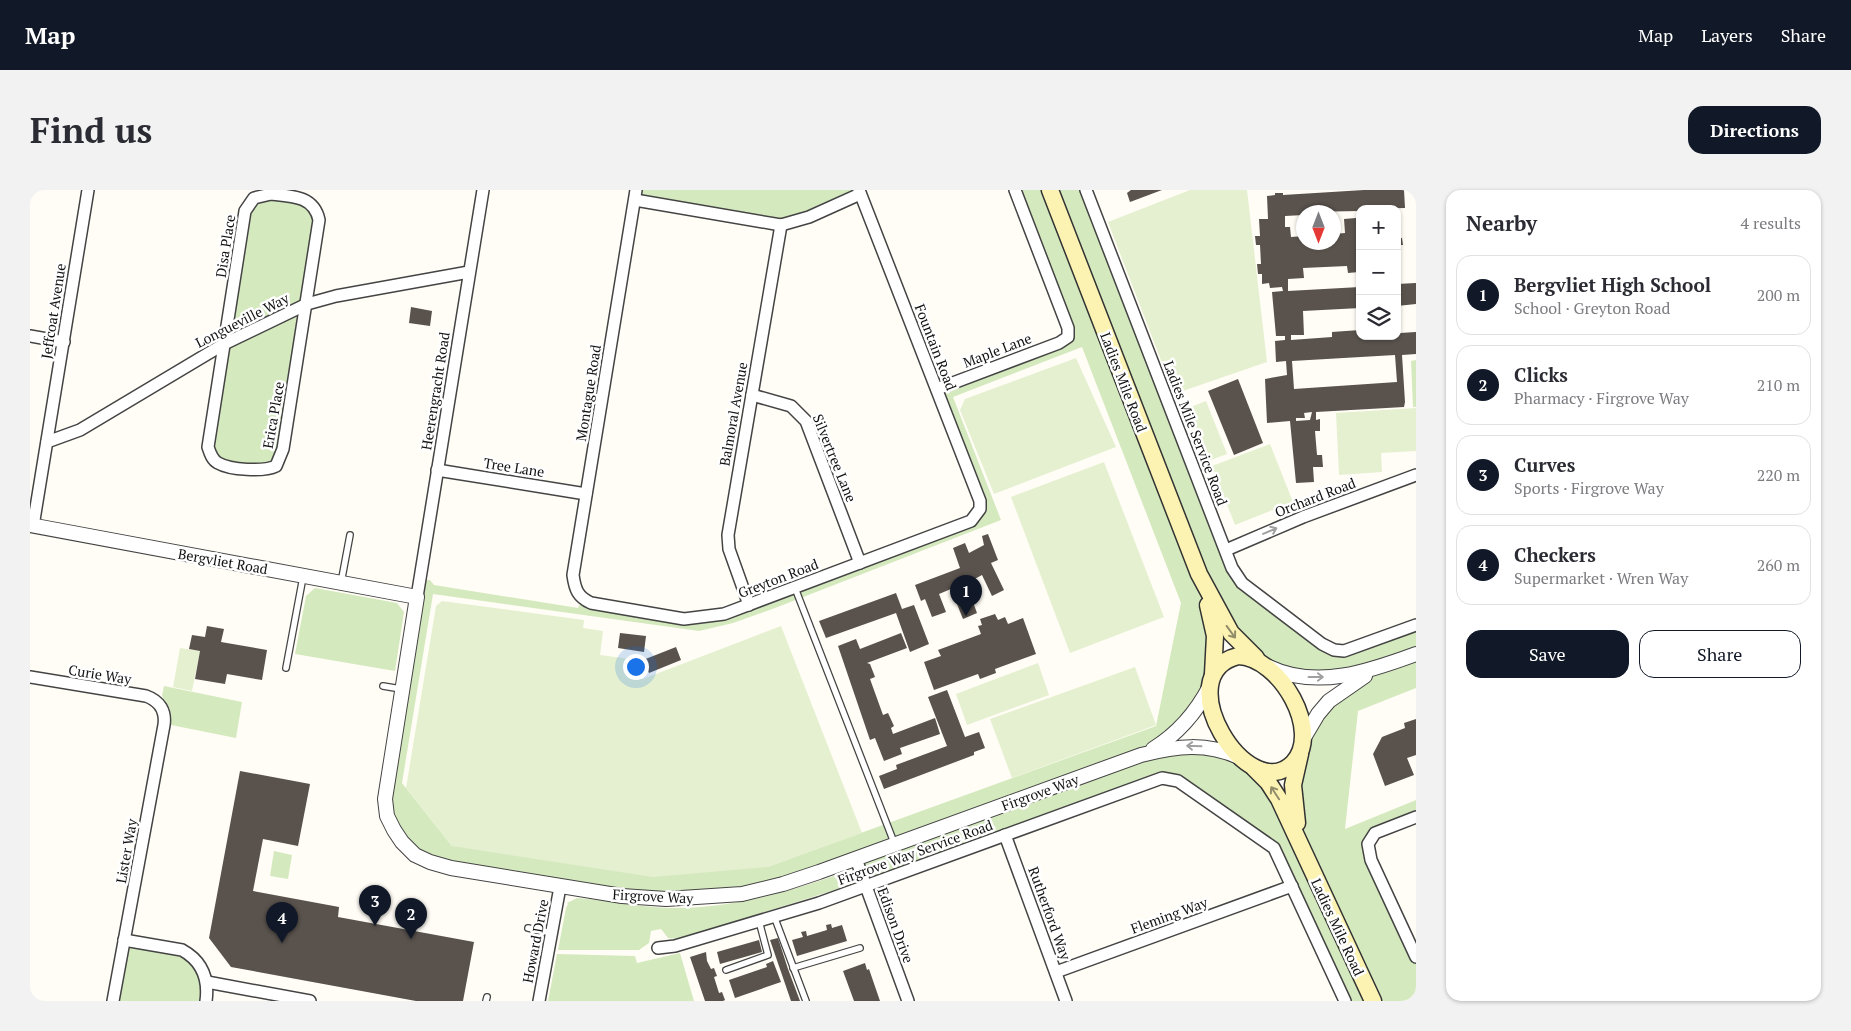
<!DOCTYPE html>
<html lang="en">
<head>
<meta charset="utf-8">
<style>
	:root { --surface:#fff; --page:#f2f2f3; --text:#2b2b33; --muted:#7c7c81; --line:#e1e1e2; --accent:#111827 }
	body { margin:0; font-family:"PT Serif",serif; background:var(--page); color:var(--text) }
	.controls { position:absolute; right:15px; top:15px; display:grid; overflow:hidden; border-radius:10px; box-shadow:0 1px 4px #0004 }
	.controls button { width:45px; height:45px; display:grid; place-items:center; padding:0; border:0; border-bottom:1px solid var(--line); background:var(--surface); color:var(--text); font:25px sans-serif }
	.compass { position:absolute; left:1266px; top:15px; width:45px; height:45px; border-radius:50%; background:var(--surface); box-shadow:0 1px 4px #0004; rotate:180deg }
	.you { position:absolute; left:605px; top:476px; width:18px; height:18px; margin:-12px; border:4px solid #fff; border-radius:50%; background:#1a73e8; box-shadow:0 0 0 8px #1a73e833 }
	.badge { display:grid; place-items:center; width:32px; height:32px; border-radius:50%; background:var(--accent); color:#fff; font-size:16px; font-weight:700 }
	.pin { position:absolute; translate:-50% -41px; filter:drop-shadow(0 1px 2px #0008) }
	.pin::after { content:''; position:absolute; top:26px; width:18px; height:15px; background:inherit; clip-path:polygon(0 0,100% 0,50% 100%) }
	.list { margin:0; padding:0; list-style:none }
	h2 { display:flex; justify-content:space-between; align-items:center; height:65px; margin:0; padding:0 20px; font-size:21px }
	h2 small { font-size:16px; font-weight:400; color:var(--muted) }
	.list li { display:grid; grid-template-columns:32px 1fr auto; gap:15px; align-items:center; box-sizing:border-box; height:80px; margin:0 10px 10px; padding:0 10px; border:1px solid var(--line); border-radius:15px }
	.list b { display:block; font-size:19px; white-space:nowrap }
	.list p { margin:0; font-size:16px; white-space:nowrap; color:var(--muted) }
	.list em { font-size:16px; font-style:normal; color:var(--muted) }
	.actions { display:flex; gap:10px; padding:15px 20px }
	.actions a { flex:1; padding:11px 0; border:1px solid var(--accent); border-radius:15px; text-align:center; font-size:18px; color:var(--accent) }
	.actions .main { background:var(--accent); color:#fff }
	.icon { flex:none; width:28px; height:28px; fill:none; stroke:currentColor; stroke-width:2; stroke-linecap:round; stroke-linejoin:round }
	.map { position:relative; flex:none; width:1386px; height:811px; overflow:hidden; border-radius:15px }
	header { display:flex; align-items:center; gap:30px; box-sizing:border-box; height:70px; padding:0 25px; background:var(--accent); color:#fff }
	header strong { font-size:24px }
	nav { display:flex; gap:28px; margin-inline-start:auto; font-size:18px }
	.intro { display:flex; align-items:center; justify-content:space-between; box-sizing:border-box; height:120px; padding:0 30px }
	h1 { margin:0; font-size:35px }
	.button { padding:12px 22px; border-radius:15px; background:var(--accent); color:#fff; font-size:18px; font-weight:700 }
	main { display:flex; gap:30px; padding:0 30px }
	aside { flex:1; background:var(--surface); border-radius:15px; box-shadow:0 1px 4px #0004 }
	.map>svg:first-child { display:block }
	.green { fill:#d5e9be; fill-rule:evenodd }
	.pitch { fill:#e5f0d0 }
	.building { fill:#59524d; fill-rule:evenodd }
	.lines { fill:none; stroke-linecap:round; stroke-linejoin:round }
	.service-casing { stroke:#444; stroke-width:8 }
	.minor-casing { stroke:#444; stroke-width:14 }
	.tertiary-casing { stroke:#444; stroke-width:16 }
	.secondary-casing { stroke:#333; stroke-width:19 }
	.service { stroke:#fff; stroke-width:5.5 }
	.minor { stroke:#fff; stroke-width:11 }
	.tertiary { stroke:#fff; stroke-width:14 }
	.secondary { stroke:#fcf3b2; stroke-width:16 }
	.oneway { stroke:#a0a0a0 }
	.oneway2 { stroke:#928d6a }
	.labels { text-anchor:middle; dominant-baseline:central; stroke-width:5; stroke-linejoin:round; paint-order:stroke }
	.street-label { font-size:14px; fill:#111; stroke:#fff }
</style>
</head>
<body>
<header>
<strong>Map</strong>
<nav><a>Map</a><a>Layers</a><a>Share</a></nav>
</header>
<div class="intro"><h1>Find us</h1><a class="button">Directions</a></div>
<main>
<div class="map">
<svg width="1386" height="811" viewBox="0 0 1386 811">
	<rect width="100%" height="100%" fill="#fffdf5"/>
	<g class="green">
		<path d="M606 0H829L764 32 605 10Z"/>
		<path d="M985 0H1056L1202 378 1304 460 1386 435V498L1328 521 1315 639 1386 610V627L1352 639 1338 654 1386 767V811H1315L1248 663 1140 589 836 697 826 669 753 694 636 709 392 669 357 626 390 390H400L404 395 548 418 552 409 674 428 941 331 950 319 907 199 1037 147ZM1052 157 1151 413 1126 536 737 677 422 656 372 593 403 404 669 441 703 433 745 418 971 330 923 207ZM1183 436 1260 485 1335 486 1284 530 1264 621 1199 562 1133 552 1172 511Z"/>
		<path d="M256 6 288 22 250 269 227 281 180 266 218 14Z"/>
		<path d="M1386 170V217H1383L1381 171Z"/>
		<path d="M285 398 367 413 374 422 365 481 265 464 276 406Z"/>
		<path d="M134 496 212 512 206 548 141 535 140 519 132 506Z"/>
		<path d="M244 661 262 665 258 689 240 686Z"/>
		<path d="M818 681 827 686 826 692 821 695 648 749 638 748 631 739 621 741 619 753 609 760H528L536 718 538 714 537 713 547 708C578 710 608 717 639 718 702 719 759 702 818 681Z"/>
		<path d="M94 750 165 768 176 811H83Z"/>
		<path d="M650 763 664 811H518L527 764 605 766 607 773Z"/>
	</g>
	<g class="pitch">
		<path d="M1160 0H1217L1237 172 1144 204 1078 32Z"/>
		<path d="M1046 168 1086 257 964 304 930 220 935 209Z"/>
		<path d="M1176 211 1197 264 1175 272 1153 220Z"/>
		<path d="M1386 218V261L1351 263 1352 282 1309 285 1306 223Z"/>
		<path d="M1240 254 1263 312 1205 335 1182 276Z"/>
		<path d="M1074 272 1134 427 1040 463 981 307Z"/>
		<path d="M412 411 554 430 553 438 573 441 570 465 600 469 598 487 613 489 751 436 832 643 737 677 623 687 422 656 376 598 406 416Z"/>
		<path d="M150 458 170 461 162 501 143 497Z"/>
		<path d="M1008 473 1019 505 937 535 926 504Z"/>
		<path d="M1105 477 1126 535 982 588 960 529Z"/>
	</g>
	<g class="building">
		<path d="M1101 0H1132L1100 12 1097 3Z"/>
		<path d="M1334 0H1374L1375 18 1330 19V21L1274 22V25L1255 26V37H1260L1261 47 1274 46V52H1304V44L1315 43 1314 29 1326 28 1327 38H1330V46H1327L1329 82 1318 83 1317 76 1273 78 1274 88 1258 89V101L1330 97V118L1273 121 1274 145H1261V150L1302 147V142L1330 140V146H1367L1369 116 1370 143 1386 142V164L1372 165 1375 212 1374 217 1286 222V230L1290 229V241H1285L1287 265H1292L1293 277H1283L1284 292 1266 293 1260 231 1237 233 1235 189 1257 185 1256 171 1246 172 1245 151 1255 150V146H1246L1242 102 1253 101 1252 97 1240 98 1239 93 1232 94V84H1228L1227 74H1231L1230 55H1226L1225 46H1230L1229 29H1238L1237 6 1245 5V3H1253V5ZM1365 165 1367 192 1264 199 1262 171ZM1282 222 1280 230 1266 231V228H1275L1274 223Z"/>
		<path d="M1367 48H1372L1373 55H1370V65H1367Z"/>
		<path d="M1370 69 1371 81H1367V70Z"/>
		<path d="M1386 93V114L1367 116V94Z"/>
		<path d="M381 117 402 121 400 136 379 133Z"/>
		<path d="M1208 189 1233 253 1204 265 1178 201Z"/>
		<path d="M958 344 968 370 961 373 974 400 962 406 952 385 941 391 942 395 937 396 947 423 933 429 921 399 909 404 916 422 902 427 895 409 891 411 885 395 930 378 923 358 935 353 939 363 954 355 952 346Z"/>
		<path d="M866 403 872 419 884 415 899 454 880 462 866 423 796 448 789 431Z"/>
		<path d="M965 424 968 430 975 427 978 434 993 428 1006 464 965 479 966 483 950 489 948 484 904 500 894 472 911 466 908 460 951 444 948 436 952 435 950 429Z"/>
		<path d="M177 436 194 439 191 452 237 460 232 490 197 484 195 494 165 489 170 461 159 459 162 445 175 447Z"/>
		<path d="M590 443 616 446 614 462 588 458Z"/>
		<path d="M871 443 877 458 837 473 840 474 845 487 840 489 853 525 858 523 864 536 861 538 863 544 905 528 910 544 870 558 872 564 854 571 845 548 840 550 808 456 826 449 830 459Z"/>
		<path d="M646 457 651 470 619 483 613 470Z"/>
		<path d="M917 500 935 547 949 542 955 558 944 562V565L854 599 849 586 867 579 866 575 917 556 898 507Z"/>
		<path d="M1386 529V565L1377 568 1384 585 1355 596 1343 564 1352 547 1375 538 1374 533Z"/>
		<path d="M210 581 280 594 268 656 233 649 223 701 309 717 308 727 444 752 433 811H386L201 777 179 748Z"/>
		<path d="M801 734 802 738 812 735 817 751 767 766 762 750 773 747 771 742 776 741 777 746 797 740 796 735Z"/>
		<path d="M748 748 758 779 770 811H761L740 750Z"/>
		<path d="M729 750 732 762 690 774 687 762Z"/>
		<path d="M676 762 677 771 681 779 684 778 687 786 684 787 689 803 692 802 695 810 693 811H675L660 767Z"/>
		<path d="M743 771 751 792 705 808 699 790 737 777 736 774Z"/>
		<path d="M835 773 837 780 839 779 850 811H824L813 781Z"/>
	</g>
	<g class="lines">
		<g class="service-casing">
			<g id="service">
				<path d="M311 393 320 345"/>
				<path d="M765 398 865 655"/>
				<path d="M256 478 273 387"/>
				<path d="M353 496 371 499"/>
				<path d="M744 726 776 811"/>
				<path d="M498 738 522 743"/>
				<path d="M763 778 830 758"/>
				<path d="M696 780 738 765 729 731"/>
				<path d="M456 811 457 807"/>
			</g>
		</g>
		<g class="minor-casing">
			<g id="minor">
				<path d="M606 0 543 385C545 400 548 407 561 413L654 429 694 424 941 331 950 319V311L829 0"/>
				<path d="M1056 0 1202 378 1212 393 1292 454 1304 460 1314 461 1386 435"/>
				<path d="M241 4C262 6 284 6 289 30L253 259 246 276C234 282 200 280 188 273 182 270 180 263 178 257L215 21 224 8Z"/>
				<path d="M605 10 751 35 779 27 830 4"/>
				<path d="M0 146 34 152"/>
				<path d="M907 199 1029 153 1038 147V138L985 0"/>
				<path d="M722 205 761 216 776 231 830 373"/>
				<path d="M17 252 50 240 194 154 277 114 306 106 439 82"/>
				<path d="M407 280 556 304"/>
				<path d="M3 336 58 0"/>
				<path d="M1196 360 1273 327 1386 285"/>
				<path d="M387 407 453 0"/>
				<path d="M719 415 699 359 698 345 751 35"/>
				<path d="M0 487 116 506C130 511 136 521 134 535L83 811"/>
				<path d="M1386 627 1345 643 1338 654 1341 670 1386 767"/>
				<path d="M975 645 1036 811"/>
				<path d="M826 669 878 811"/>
				<path d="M94 750 152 760C172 771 179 789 176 811"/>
				<path d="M628 758 645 756 789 713 1132 588 1148 591 1244 658 1315 811"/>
				<path d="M1026 782 1262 696"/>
				<path d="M177 792 280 811"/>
				<path d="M509 811 530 697"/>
			</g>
		</g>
		<g class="tertiary-casing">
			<g id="tertiary">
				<path d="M0 335 387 407 355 609 357 626 364 640 372 652 385 665 400 672 421 678 592 706 636 709 712 704 753 694 789 682 1111 565C1147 556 1176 552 1211 568"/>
				<path d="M1239 477C1287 500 1340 481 1386 464"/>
				<path d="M1272 551 1288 524 1299 511 1335 486"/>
				<path d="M1123 559C1149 543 1166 523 1180 496"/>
			</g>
		</g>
		<g class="secondary-casing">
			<g id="secondary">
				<path d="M1020 0 1169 384 1201 443 1226 468"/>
				<path d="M1178 415 1185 446 1183 484"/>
				<path d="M1208 466C1250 467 1293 542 1263 573 1218 618 1136 484 1208 466Z"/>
				<path d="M1224 578 1238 592 1249 609 1343 811"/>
				<path d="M1267 633 1263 595 1270 564"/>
			</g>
		</g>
		<use href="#service" class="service"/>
		<use href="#minor" class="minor"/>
		<use href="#tertiary" class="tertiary"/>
		<use href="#secondary" class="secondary"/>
	</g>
	<defs><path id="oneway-shaft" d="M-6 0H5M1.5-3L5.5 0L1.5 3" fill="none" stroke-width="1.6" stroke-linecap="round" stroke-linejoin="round" transform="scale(1.25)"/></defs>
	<g class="oneway">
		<use href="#oneway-shaft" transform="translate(1240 341) rotate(-23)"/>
		<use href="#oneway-shaft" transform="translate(1286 487)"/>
		<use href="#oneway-shaft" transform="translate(1164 556) rotate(-178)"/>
	</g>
	<g class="oneway2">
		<use href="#oneway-shaft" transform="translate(1201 442) rotate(54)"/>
		<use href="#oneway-shaft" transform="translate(1245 603) rotate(-123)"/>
	</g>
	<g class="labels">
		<g class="street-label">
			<text transform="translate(195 56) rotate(-81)">Disa Place</text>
			<text transform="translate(23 121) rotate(-81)">Jeffcoat Avenue</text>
			<text transform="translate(212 130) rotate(-27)">Longueville Way</text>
			<text transform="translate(906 157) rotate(69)">Fountain Road</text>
			<text transform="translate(967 160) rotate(-21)">Maple Lane</text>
			<text transform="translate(1094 192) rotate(69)">Ladies Mile Road</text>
			<text transform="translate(405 201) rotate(-81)">Heerengracht Road</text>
			<text transform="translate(558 203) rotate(-81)">Montague Road</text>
			<text transform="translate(703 224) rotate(-80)">Balmoral Avenue</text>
			<text transform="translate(243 225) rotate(-80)">Erica Place</text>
			<text transform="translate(1166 243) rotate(69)">Ladies Mile Service Road</text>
			<text transform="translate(805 268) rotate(68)">Silvertree Lane</text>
			<text transform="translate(484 277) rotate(9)">Tree Lane</text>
			<text transform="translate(1285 307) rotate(-21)">Orchard Road</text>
			<text transform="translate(193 371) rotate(10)">Bergvliet Road</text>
			<text transform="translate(748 388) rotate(-21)">Greyton Road</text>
			<text transform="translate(70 484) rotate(9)">Curie Way</text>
			<text transform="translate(1010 602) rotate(-20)">Firgrove Way</text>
			<text transform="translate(96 661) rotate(-80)">Lister Way</text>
			<text transform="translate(885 662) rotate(-20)">Firgrove Way Service Road</text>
			<text transform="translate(623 706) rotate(3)">Firgrove Way</text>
			<text transform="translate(1020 723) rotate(70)">Rutherford Way</text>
			<text transform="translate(1139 725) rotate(-20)">Fleming Way</text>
			<text transform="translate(866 735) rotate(70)">Edison Drive</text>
			<text transform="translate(1308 737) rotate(65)">Ladies Mile Road</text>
			<text transform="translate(505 751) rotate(-79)">Howard Drive</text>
		</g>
	</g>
</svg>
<div class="controls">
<button>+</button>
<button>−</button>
<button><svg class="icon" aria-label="layers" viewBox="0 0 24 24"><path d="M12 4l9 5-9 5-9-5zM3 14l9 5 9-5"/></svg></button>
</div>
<svg class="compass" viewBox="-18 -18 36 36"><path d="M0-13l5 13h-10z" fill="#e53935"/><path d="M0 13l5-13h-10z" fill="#7c7c81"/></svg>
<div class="you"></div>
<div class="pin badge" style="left:936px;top:426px">1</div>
<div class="pin badge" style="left:381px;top:749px">2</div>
<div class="pin badge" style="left:345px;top:736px">3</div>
<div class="pin badge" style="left:252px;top:753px">4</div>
</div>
<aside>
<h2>Nearby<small>4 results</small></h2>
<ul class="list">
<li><span class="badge">1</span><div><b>Bergvliet High School</b><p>School · Greyton Road</p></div><em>200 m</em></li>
<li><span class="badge">2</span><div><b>Clicks</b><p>Pharmacy · Firgrove Way</p></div><em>210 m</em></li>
<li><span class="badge">3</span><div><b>Curves</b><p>Sports · Firgrove Way</p></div><em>220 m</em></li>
<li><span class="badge">4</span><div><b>Checkers</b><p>Supermarket · Wren Way</p></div><em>260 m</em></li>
</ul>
<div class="actions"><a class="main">Save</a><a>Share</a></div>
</aside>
</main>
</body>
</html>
